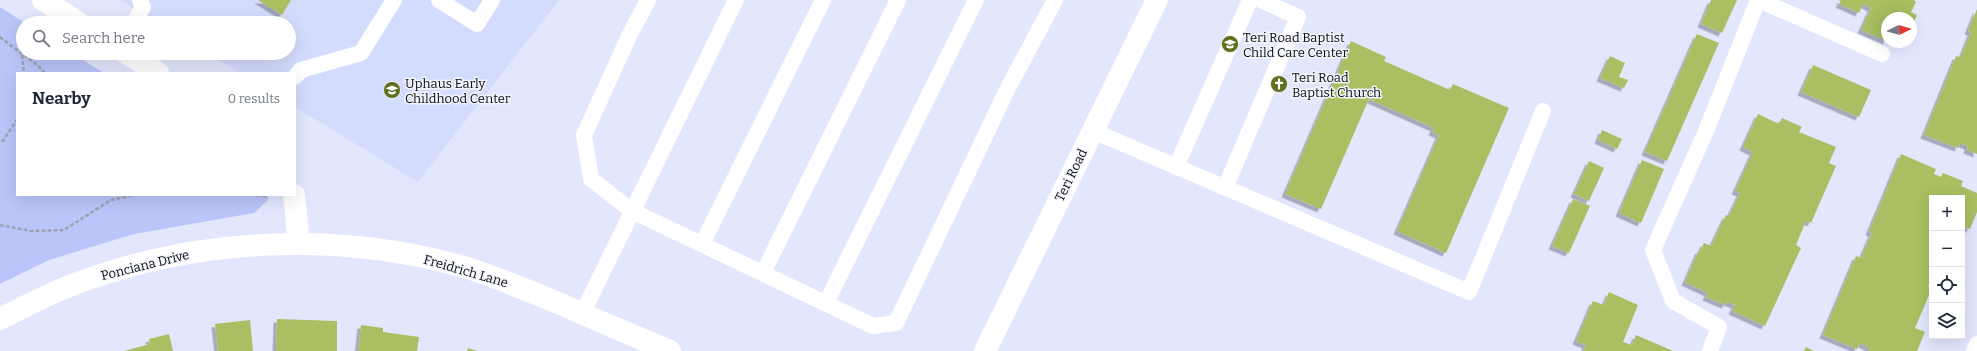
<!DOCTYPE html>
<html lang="en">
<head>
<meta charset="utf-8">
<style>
	:root { --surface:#fff; --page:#f6f6f7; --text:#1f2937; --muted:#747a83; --line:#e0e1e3 }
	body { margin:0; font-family:Bitter,serif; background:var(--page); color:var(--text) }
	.controls { position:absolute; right:12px; bottom:12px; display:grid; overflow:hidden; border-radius:0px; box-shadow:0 4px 16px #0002 }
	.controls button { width:36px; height:36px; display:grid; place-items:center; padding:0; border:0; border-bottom:1px solid var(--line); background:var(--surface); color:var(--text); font:20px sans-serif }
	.compass { position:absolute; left:1881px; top:12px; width:36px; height:36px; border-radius:50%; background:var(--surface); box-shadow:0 4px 16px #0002; rotate:84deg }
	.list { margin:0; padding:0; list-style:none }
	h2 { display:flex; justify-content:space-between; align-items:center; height:52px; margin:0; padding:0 16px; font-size:17px }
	h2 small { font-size:13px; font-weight:400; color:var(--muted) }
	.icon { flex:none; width:22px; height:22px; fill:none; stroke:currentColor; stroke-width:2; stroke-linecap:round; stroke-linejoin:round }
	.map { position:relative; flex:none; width:1977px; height:351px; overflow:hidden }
	.search { position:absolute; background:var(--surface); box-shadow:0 4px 16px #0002; left:16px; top:16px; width:280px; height:44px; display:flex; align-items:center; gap:10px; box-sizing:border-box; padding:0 14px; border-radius:22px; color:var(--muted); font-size:15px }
	.panel { position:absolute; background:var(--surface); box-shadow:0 4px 16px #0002; left:16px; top:72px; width:280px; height:124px; border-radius:0px }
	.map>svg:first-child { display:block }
	.built { fill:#d4dcfe }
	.green { fill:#bac6fa }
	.building { fill:#a9bf62; filter:url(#shadow) }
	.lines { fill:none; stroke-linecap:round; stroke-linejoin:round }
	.path { stroke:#9fa3b5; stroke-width:2.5; stroke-dasharray:4 2; stroke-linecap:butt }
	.service { stroke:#fff; stroke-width:16 }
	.minor { stroke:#fff; stroke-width:22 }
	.tertiary { stroke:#fff; stroke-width:22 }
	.labels { text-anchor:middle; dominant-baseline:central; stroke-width:3; stroke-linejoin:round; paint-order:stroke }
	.poi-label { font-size:13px; fill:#0b0d15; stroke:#f4f5fb; text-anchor:start }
	.street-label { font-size:13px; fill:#0b0d15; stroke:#f4f5fb }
</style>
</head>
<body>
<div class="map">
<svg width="1977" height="351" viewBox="0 0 1977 351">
	<defs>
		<filter id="shadow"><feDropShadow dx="-3.5" dy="3.5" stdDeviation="0" flood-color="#0004"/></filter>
	</defs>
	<rect width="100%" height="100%" fill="#e2e7fd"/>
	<path class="built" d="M120 0H559L418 182 295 107V73H239L207 53H289V23H157Z"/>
	<path class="green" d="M0 7 25 23H23V53H72L104 73H17V195H268V200L254 213 134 234 49 260 0 284Z"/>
	<g class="building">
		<path d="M258 0H291L282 15Z"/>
		<path d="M1711 0H1737L1722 33 1701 24Z"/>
		<path d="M1838 0H1914L1916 2 1911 12 1917 15 1911 29V18H1887V41L1861 30 1871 8 1863 4 1859 13 1839 4 1841 1Z"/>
		<path d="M1977 9V154L1967 150 1968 146 1960 143 1958 148 1924 135 1956 56 1961 57 1971 32 1968 31Z"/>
		<path d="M1697 34 1719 43 1667 161 1645 152Z"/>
		<path d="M1351 41 1386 57 1384 61 1450 90 1453 84 1509 108 1446 253 1397 231 1439 135 1432 132 1434 128 1369 99 1321 209 1285 194Z"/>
		<path d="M1610 56 1625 63 1619 77 1628 80 1624 88 1600 78Z"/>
		<path d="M1813 65 1871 90 1859 117 1801 92Z"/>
		<path d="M1758 114 1779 124 1782 118 1802 127 1799 132 1836 147 1829 163 1836 166 1811 223 1806 221 1796 245 1801 248 1765 326 1732 311 1735 305 1727 302 1725 305 1706 297 1708 293 1685 282 1699 250 1700 251 1704 243 1711 246 1726 215 1729 216 1740 193 1735 191 1753 152 1743 147Z"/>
		<path d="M1602 130 1622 139 1617 149 1598 140Z"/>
		<path d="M1901 154 1936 169 1934 174 1941 177 1943 173 1963 181 1961 186 1977 193V212L1970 229 1962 226V198H1932V278L1928 286 1932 288 1915 328 1925 332 1917 351H1868V347L1860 343 1857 349 1823 335 1856 256 1861 258 1872 233 1869 232Z"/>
		<path d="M1642 160 1664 169 1641 223 1619 213Z"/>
		<path d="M1589 161 1604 168 1589 201 1574 194Z"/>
		<path d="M1573 199 1590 206 1569 253 1552 246Z"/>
		<path d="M1609 292 1638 305 1623 342 1632 345 1636 335 1673 351H1583L1586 345 1576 341 1593 301 1604 305Z"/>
		<path d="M277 319 337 321V351H276Z"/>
		<path d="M250 320 253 351H218L215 324Z"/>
		<path d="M361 325 383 328V332L419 337 417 351H358Z"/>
		<path d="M169 334 173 351H124L150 344 149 339Z"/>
		<path d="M1806 347 1814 351H1804Z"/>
		<path d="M468 348 477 351H467Z"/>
	</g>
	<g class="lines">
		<g class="path">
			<path d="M0 37C15 50 32 58 45 73"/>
			<path d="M22 55 24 73"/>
			<path d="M2 142 17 120"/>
			<path d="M256 195 266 196"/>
			<path d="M0 225 31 231 64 230 111 200 134 195"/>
		</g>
		<g class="service">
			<path d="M439 0 477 24 492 0"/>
			<path d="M648 0 629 36 584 135 591 179 632 211 873 326 896 323 1007 90 1055 0"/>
			<path d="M1759 0 1882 54"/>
			<path d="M134 23 143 7 140 0"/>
			<path d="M295 77 301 70 361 53 394 0"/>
			<path d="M1093 131 1469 292 1543 111"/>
			<path d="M1176 167 1250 0"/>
			<path d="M1225 188 1298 17 1261 0"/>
			<path d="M702 244 823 0"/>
			<path d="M763 273 898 0"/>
			<path d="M826 303 976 0"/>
			<path d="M582 314 736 0"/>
			<path d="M1710 351 1719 327 1673 301 1653 250 1706 131 1758 0"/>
			<path d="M1974 351 1977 344"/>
		</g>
		<g class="minor">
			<path d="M43 0 79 23"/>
			<path d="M126 53 158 73"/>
			<path d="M294 195 299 244"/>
		</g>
		<g class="tertiary">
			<path d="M0 319C26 306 52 292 80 282 200 238 334 232 457 265 494 275 528 291 563 305 598 321 634 336 670 351"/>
			<path d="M985 351 1157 0"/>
		</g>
	</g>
	<defs>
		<g id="school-disc" transform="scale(0.9)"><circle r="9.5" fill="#5f701d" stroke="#f4f5fb"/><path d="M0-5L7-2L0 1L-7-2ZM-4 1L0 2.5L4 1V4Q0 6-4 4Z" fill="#fff"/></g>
		<g id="church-disc" transform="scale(0.9)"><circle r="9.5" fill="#5f701d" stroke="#f4f5fb"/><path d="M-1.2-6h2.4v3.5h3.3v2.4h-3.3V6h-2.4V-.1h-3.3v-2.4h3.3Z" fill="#fff"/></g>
	</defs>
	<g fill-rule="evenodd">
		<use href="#school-disc" x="1230" y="44"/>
		<use href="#church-disc" x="1279" y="84"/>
		<use href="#school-disc" x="392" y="90"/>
	</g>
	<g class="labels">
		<g class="poi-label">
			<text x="1243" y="37">Teri Road Baptist<tspan x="1243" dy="15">Child Care Center</tspan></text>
			<text x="1292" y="77">Teri Road<tspan x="1292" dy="15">Baptist Church</tspan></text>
			<text x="405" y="83">Uphaus Early<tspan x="405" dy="15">Childhood Center</tspan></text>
		</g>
		<g class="street-label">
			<text transform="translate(1071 175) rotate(-64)">Teri Road</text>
			<text transform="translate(145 265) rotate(-14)">Ponciana Drive</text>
			<text transform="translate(466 271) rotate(16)">Freidrich Lane</text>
		</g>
	</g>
</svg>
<div class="controls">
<button>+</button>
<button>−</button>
<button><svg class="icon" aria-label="locate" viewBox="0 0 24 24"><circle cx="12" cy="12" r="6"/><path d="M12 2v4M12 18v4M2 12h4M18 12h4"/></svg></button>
<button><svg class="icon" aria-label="layers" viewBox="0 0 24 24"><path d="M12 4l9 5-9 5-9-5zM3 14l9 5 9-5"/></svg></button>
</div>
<svg class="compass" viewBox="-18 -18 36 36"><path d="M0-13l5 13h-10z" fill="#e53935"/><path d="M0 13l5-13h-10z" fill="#747a83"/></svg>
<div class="search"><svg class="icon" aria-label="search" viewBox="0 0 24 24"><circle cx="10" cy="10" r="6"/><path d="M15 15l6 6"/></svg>Search here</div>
<section class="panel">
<h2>Nearby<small>0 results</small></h2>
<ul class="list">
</ul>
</section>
</div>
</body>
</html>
